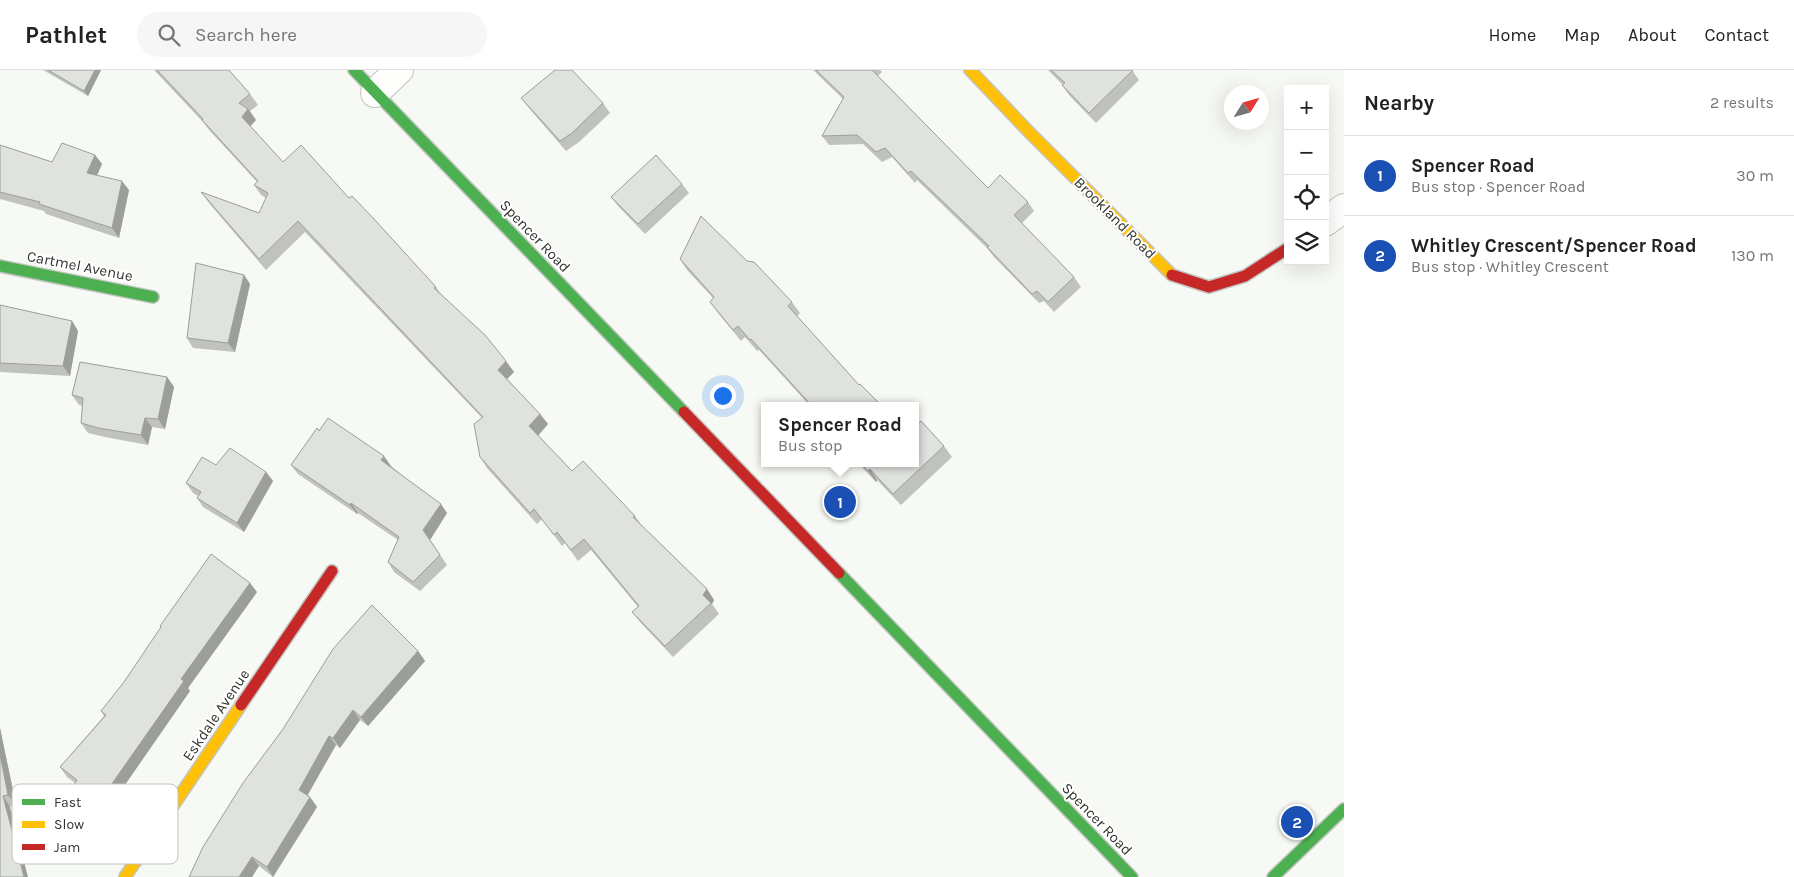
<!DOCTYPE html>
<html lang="en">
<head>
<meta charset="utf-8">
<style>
	:root { --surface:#fff; --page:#f6f6f6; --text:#222; --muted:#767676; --line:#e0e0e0; --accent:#0f766e }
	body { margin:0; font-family:Karla,sans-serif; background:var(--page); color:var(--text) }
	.controls { position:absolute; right:15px; top:15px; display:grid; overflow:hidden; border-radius:0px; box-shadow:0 5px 20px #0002 }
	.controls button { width:45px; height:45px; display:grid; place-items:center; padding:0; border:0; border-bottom:1px solid var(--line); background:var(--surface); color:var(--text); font:25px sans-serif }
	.compass { position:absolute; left:1224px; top:15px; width:45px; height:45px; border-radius:50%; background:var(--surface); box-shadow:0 5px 20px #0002; rotate:53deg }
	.you { position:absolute; left:722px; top:325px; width:18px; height:18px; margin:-12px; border:4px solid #fff; border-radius:50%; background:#1a73e8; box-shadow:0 0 0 8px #1a73e833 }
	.badge { display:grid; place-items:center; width:32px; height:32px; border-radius:50%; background:var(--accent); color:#fff; font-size:16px; font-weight:700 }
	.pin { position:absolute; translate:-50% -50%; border:2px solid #fff; box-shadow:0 1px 5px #0006 }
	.popup { position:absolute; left:761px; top:332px; width:158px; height:65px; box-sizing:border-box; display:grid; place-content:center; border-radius:0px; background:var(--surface); filter:drop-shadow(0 1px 4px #0005); font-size:16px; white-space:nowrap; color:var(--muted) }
	.popup b { font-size:19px; color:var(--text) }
	.popup::after { content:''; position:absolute; left:50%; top:100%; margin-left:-10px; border:10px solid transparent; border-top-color:var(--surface) }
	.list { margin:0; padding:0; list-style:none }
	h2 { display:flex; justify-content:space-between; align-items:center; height:65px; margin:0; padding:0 20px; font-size:21px }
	h2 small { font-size:16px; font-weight:400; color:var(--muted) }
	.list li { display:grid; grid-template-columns:32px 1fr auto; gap:15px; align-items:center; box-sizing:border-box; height:80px; padding:0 20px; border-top:1px solid var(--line) }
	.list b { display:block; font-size:19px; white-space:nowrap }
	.list p { margin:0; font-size:16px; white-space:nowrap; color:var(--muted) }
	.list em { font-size:16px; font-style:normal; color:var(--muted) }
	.icon { flex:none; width:28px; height:28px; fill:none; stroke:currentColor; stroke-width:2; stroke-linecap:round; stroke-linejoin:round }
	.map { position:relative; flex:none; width:1344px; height:807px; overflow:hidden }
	header { display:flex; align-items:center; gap:30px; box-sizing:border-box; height:70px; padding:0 25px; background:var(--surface); border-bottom:1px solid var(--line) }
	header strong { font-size:24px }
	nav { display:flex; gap:28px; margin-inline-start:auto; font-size:18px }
	.search { width:350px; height:45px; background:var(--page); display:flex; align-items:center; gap:12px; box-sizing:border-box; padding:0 18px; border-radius:28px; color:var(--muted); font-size:19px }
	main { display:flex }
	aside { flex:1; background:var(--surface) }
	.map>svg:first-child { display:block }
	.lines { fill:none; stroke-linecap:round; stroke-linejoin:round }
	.street-casing { stroke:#c1c4bf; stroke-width:30 }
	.fast-casing { stroke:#c1c4bf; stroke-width:14 }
	.slow-casing { stroke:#c1c4bf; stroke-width:14 }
	.jam-casing { stroke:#c1c4bf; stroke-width:14 }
	.street { stroke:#fefefd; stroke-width:28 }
	.fast { stroke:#4caf50; stroke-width:11 }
	.slow { stroke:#ffc107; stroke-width:11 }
	.jam { stroke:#c62828; stroke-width:11 }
	.wall { fill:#c0c2be }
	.shaded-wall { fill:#9c9e9b }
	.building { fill:#dfe2dd; stroke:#9c9e9b }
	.labels { text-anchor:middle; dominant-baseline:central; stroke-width:4; stroke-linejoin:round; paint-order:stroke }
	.street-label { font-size:15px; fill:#32342f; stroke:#fff }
	.key { fill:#fff; stroke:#c2c2c1; stroke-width:1 }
	.key-label { font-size:14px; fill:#32342f }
</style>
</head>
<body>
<header>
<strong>Pathlet</strong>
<div class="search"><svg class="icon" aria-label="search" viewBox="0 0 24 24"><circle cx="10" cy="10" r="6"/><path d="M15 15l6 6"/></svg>Search here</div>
<nav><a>Home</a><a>Map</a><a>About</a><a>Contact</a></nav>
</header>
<main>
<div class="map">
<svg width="1344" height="807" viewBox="0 0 1344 807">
	<rect width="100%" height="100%" fill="#f7faf4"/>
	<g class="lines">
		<g class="street-casing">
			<g id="street">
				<path d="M375 23 399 0"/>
				<path d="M1325 152 1344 138"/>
			</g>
		</g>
		<g class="fast-casing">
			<g id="fast">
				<path d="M354 0 684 342"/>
				<path d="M0 196 153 227"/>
				<path d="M839 503 1132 807"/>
				<path d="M1273 807 1344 739"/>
			</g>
		</g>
		<g class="slow-casing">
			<g id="slow">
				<path d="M970 0 1029 62 1172 205"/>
				<path d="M125 807 241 635"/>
			</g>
		</g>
		<g class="jam-casing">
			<g id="jam">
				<path d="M1172 205 1209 217 1245 206 1288 178"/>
				<path d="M684 342 839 503"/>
				<path d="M241 635 332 501"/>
			</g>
		</g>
		<use href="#street" class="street"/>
		<use href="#fast" class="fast"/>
		<use href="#slow" class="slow"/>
		<use href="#jam" class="jam"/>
	</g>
	<g class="wall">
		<path d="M43 0H101L88 26Z"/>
		<path d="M154 0H229L250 24 258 35 250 41 256 50 250 56 283 92 349 128 436 217 442 226 514 302 507 309 540 344 548 354 538 365 572 401 635 446 642 456 707 519 714 530 712 534 719 544 673 587 640 552 632 542 638 537 591 480 578 491 565 473 562 476 542 449 537 454 487 398 480 387 482 348 305 162 266 200 209 133 201 122 259 143 266 128 261 125 254 115 257 112 210 61 203 52Z"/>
		<path d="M813 0H880L882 2 878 6 988 118 1028 132 1034 141 1022 153 1074 207 1081 217 1054 242 1044 231 1039 233 994 187 987 178 917 110 915 113 892 87 882 92 863 74 829 75 822 66 843 29Z"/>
		<path d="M1048 0H1132L1139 10 1096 53 1069 25 1062 15H1063Z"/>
		<path d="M521 28 603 33 610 43 579 72 566 81 528 37Z"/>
		<path d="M0 75 52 92 95 85 102 94 97 105 129 120 119 168 46 144 44 141 0 129Z"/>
		<path d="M682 114 689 123 645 164 618 136 611 127Z"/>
		<path d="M680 189 747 191 792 232 800 243 797 246 859 315 882 336H810L759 280 757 281 745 267 741 271 718 243 710 232 713 228 687 200Z"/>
		<path d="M244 205 250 214 235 282 193 278 187 268Z"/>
		<path d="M0 235 72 251 78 261 70 306 0 302Z"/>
		<path d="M167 307 174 317 165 359 152 357 148 375 105 367 88 363 81 353 83 336 79 335 72 325Z"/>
		<path d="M319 361 391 396 447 443 430 470 447 495 420 521 394 502 388 492 398 470 358 443 357 444 298 404 291 395Z"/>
		<path d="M944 376 952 387 901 435 877 410 876 412 858 393H915Z"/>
		<path d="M216 395 266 402 273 411 244 462 203 437 197 428 198 426 193 423 186 413Z"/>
		<path d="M257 522 188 618 190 621 104 745 76 730 70 720 75 713 67 707 60 697 104 646 101 641Z"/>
		<path d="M418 581 425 591 368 656 360 650 340 678 336 675 308 725 317 737 273 807 259 796 252 807H189L283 659Z"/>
		<path d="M0 658 16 735 10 737 0 807Z"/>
	</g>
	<g class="shaded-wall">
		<path d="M95 0H101L88 26 84 21Z"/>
		<path d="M248 39 256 50 249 58 242 47Z"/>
		<path d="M95 85 102 94 94 112 87 103Z"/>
		<path d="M122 111 129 120 119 168 112 158Z"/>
		<path d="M244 205 250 214 235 282 228 273Z"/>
		<path d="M72 251 78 261 70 306 63 296Z"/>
		<path d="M506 291 514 302 506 310 498 300Z"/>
		<path d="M167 307 174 317 165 359 158 349Z"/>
		<path d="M540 344 548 354 537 367 529 356Z"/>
		<path d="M145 348 152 357 148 375 141 365Z"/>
		<path d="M384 386 391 396 388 399 381 390Z"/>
		<path d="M870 399 877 410 876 412 868 401Z"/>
		<path d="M266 402 273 411 244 462 237 453Z"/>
		<path d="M351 433 358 443 357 444 350 435Z"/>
		<path d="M441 434 447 443 430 470 447 495 423 460Z"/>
		<path d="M250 513 257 522 188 618 190 621 104 745 97 735 181 609Z"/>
		<path d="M707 519 714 530 712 534 703 525Z"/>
		<path d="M418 581 425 591 368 656 361 647Z"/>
		<path d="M353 640 360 650 340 678 333 668Z"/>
		<path d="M0 658 16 735 8 725 0 684Z"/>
		<path d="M329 666 336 675 305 729 299 720Z"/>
		<path d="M3 726 10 737 28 807H24Z"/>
		<path d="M310 727 317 737 273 807 267 797Z"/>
		<path d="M252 787 259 796 252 807H239Z"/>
	</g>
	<g class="building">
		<path d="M48 0H95L84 21Z"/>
		<path d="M157 0H229L250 24 239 33 248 39 242 47 283 92 301 75 349 128 352 126 374 149 436 217 434 218 485 265 506 291 498 300 540 344 529 356 572 401 583 391 635 446 633 447 707 519 703 525 711 533 665 576 632 542 639 536 584 469 571 480 557 462 554 465 534 439 530 443 480 387 474 354 483 347 298 151 259 189 201 122 259 143 268 123 254 115 258 111 202 50 203 49Z"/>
		<path d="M555 0H572L603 33 572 63 560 71 521 28Z"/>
		<path d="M816 0H872L988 118 1000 105 1028 132 1014 145 1074 207 1048 232 1037 221 1032 224 987 177 989 176 911 101 908 103 885 78 876 82 857 65 822 66 844 27Z"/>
		<path d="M1051 0H1133L1089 43 1062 15 1065 13Z"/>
		<path d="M62 73 95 85 87 103 122 111 112 158 39 134 40 132 0 122V75L52 92Z"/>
		<path d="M656 85 682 114 638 154 611 127Z"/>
		<path d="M701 146 747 191 754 192 792 232 788 236 859 315 860 314 882 336H812L751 269 750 270 738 256 733 260 710 232 714 227 680 189Z"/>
		<path d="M196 193 244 205 228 273 187 268Z"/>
		<path d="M0 235 72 251 63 296 0 293Z"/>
		<path d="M80 292 167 307 158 349 145 348 141 365 98 358 81 353 83 328 72 325Z"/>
		<path d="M328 348 384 386 381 390 441 434 423 460 440 485 413 512 388 492 399 467 351 433 350 435 291 395 317 358 319 361Z"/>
		<path d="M921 351 944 376 893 424 870 399 868 401 860 393H915V356Z"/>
		<path d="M230 378 266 402 237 453 197 428 201 422 186 413 202 387 216 395Z"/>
		<path d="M211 484 250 513 181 609 184 611 97 735 70 720 77 710 60 697 106 645 101 641 124 612 161 557 160 556Z"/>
		<path d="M372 535 418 581 361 647 353 640 333 668 329 666 299 720 310 727 267 797 252 787 239 807H189L203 777 243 713 283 659 333 579Z"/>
		<path d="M0 684 8 725 3 726 24 807H0Z"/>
	</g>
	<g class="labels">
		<g class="street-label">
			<text transform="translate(1115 148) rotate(45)">Brookland Road</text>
			<text transform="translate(535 166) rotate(46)">Spencer Road</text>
			<text transform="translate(80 196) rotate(11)">Cartmel Avenue</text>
			<text transform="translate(216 645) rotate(-56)">Eskdale Avenue</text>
			<text transform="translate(1097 749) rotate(46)">Spencer Road</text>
		</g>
	</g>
	<rect x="12" y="714" width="166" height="80" rx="8" class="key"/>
	<rect x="22" y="729" width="23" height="6" fill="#4caf50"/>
	<rect x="22" y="751" width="23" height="7" fill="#ffc107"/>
	<rect x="22" y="774" width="23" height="6" fill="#c62828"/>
	<g class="key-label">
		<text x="54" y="737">Fast</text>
		<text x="54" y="759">Slow</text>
		<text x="54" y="782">Jam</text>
	</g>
</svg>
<div class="controls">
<button>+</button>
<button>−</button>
<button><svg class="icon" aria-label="locate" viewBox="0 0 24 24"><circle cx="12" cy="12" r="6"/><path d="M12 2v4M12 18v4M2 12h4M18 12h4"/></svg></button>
<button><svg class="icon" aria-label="layers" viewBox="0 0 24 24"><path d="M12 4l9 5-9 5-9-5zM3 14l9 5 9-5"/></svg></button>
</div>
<svg class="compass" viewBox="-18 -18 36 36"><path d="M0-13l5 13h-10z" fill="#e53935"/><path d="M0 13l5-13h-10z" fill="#767676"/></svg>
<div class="you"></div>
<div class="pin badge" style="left:840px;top:432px;background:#1a4fb4">1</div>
<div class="popup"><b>Spencer Road</b>Bus stop</div>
<div class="pin badge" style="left:1297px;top:752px;background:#1a4fb4">2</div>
</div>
<aside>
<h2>Nearby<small>2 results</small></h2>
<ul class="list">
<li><span class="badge" style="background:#1a4fb4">1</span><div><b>Spencer Road</b><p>Bus stop · Spencer Road</p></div><em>30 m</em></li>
<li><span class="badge" style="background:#1a4fb4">2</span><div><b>Whitley Crescent/Spencer Road</b><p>Bus stop · Whitley Crescent</p></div><em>130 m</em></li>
</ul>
</aside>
</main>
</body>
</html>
